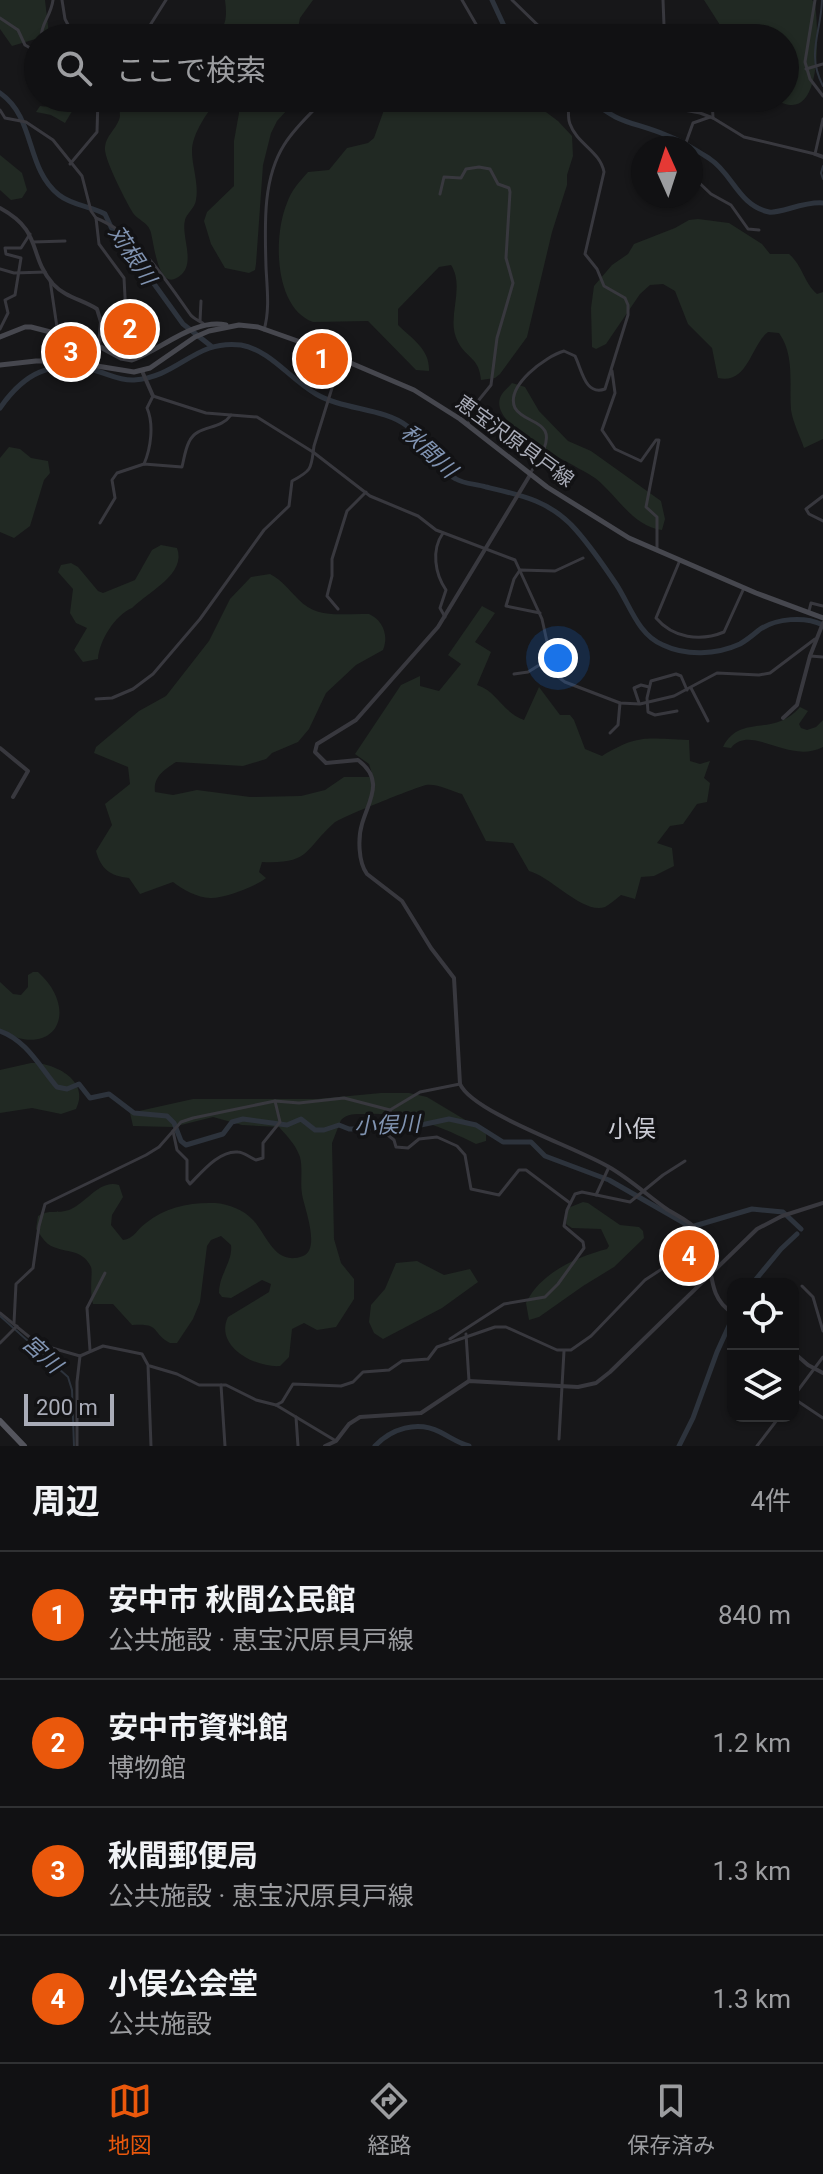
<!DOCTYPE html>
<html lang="ja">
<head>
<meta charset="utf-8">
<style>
	:root { --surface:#111113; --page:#1e1f21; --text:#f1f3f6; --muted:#9c9da0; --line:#303133; --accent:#ea580c }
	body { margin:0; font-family:Roboto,"Noto Sans JP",sans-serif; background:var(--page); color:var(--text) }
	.controls { position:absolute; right:24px; bottom:24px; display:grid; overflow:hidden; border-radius:16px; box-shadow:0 2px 6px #0004 }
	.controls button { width:72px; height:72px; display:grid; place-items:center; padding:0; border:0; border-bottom:2px solid var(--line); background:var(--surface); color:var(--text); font:40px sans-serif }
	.compass { position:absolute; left:631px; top:136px; width:72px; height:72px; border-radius:50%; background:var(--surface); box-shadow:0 2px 6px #0004; rotate:357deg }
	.scale { position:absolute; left:24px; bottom:20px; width:90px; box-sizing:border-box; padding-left:8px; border:4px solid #a9acb8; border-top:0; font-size:22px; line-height:28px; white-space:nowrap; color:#a9acb8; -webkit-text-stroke:6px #121214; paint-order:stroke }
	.you { position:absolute; left:558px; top:658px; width:28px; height:28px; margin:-20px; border:6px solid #fff; border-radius:50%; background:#1a73e8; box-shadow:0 0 0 12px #1a73e833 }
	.badge { display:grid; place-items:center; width:52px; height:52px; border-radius:50%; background:var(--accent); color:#fff; font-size:26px; font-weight:700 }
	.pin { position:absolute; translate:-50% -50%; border:4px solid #fff; box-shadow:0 2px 8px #0006 }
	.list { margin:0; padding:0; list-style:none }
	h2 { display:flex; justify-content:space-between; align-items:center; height:104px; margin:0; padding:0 32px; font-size:34px }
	h2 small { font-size:26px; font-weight:400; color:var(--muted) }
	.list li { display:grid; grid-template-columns:52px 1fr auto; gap:24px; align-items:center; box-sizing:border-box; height:128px; padding:0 32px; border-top:2px solid var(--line) }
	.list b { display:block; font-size:30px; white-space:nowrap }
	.list p { margin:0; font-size:26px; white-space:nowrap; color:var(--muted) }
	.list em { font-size:26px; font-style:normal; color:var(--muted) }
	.icon { flex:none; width:44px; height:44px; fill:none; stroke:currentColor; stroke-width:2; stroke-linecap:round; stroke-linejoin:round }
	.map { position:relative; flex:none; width:823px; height:1446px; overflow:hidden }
	.search { position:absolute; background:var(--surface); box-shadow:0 2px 6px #0004; left:24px; right:24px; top:24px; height:88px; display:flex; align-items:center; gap:20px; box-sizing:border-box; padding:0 28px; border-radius:44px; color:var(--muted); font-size:30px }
	.sheet { height:616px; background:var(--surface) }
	nav { display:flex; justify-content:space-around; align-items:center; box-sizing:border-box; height:112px; border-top:2px solid var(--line); background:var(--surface); font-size:22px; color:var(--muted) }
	nav a { display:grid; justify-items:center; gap:4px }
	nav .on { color:var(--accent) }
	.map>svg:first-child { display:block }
	.green { fill:#212923 }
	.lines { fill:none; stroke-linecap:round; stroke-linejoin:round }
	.stream { stroke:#2d333c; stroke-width:2 }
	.river { stroke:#2d333c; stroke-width:5 }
	.minor { stroke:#38383e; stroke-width:3 }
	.tertiary { stroke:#38383e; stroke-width:4 }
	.secondary { stroke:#46474e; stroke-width:5 }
	.primary { stroke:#54555d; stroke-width:6 }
	.labels { text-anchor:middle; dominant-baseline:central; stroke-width:7; stroke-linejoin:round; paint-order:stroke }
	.street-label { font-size:20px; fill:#a9acb8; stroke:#121214 }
	.water-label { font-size:22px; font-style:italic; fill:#8194b2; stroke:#121214 }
	.quarter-label { font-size:24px; fill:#cacbd4; stroke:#121214 }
</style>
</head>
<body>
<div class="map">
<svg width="823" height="1446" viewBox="0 0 823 1446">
	<rect width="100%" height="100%" fill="#171719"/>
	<g class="green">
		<path d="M0 0H45L49 35 12 46 0 29Z"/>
		<path d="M225 0H313L300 18 296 38H215C227 26 227 15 225 0Z"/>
		<path d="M704 0H812L815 3C819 34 823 132 774 98H785V38H722L720 25Z"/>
		<path d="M62 98H80L65 123 51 115 36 112 40 106C50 107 56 108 62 98Z"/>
		<path d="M127 98H220C208 110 192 134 192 151 192 167 199 183 196 200 195 208 186 214 185 220 181 236 195 261 182 274 157 298 154 238 150 230 147 222 138 220 133 213 127 203 103 158 105 147 106 136 115 130 119 120 121 116 119 112 120 108 122 104 125 102 127 98Z"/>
		<path d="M237 98H298L277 121 271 133 263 165 256 264 255 270 249 273 225 268 211 244 204 221 207 212 234 186V141L239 113Z"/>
		<path d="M392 98H527L558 121 572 136 573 156 567 175V185L552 232 527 337 500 374 495 378 481 380C479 357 466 358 458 342 445 319 466 288 451 265L439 267 398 309V325C412 339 430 349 429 371L416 370 368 321 313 322C274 308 273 236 287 203 291 191 299 182 308 172L329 170 347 148 368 143 374 138 385 107Z"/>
		<path d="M0 155 22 173 27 190 22 198 11 200 0 190Z"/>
		<path d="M698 219 729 223 762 244 770 254H789C803 266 804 283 817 294L823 292V439L804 448C800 436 793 423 791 410 789 384 795 355 779 333L768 332C751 345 748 385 718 378L712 348 688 324 675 291 663 284 650 285 640 294 606 344 596 349 592 347 591 308 594 286 612 265 628 254 634 244 675 228 689 220Z"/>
		<path d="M512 383 525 387 539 411 568 441 591 451 661 501 665 519 662 530C632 526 618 496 595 478 576 464 490 429 500 398 502 392 508 388 512 383Z"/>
		<path d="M9 447 20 449 31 458 48 461 50 473 44 480 30 526 14 538 0 532V458Z"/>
		<path d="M161 545 177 548C187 574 148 592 132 608 115 615 99 641 98 659L83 662 74 650 87 628 76 623 70 613 73 589 58 572 61 565 71 563 78 567 98 591 103 593 135 580 152 550Z"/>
		<path d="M270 574C282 580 289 590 298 599 318 620 342 613 369 614 383 620 389 636 383 650L356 665 326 693 309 729 298 742 272 753 266 759 243 766 176 762C164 770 153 777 155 792L173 795 197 790 250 797 301 796 325 790 344 777H373L369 764 355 754 401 685 420 676V686L439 691 461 664 448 655 482 606 495 613 475 642 491 652 477 685C498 692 502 712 524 720L539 687 560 715H570L574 720 585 749 602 756C640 733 647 739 689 740L690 761 700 764 710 761 704 778 710 783 707 802 697 804 683 824 670 826 657 843 672 848 674 866 654 876 641 877 635 899 621 895C616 899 610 904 605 907 584 915 550 876 529 871L513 843 486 841 462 794C452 791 436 783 426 785 417 787 339 818 334 823 303 851 310 864 262 862L259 872 266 878C257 886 223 899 210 898 198 898 182 889 173 882L140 894 129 878C110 876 101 869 96 851L112 825 105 804 130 784 128 767 94 753 96 747 139 711 166 696 209 641 230 599 251 577Z"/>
		<path d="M800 707 808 711 799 724 801 728 807 730 816 727 823 720V747C788 765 751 723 731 748L723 747C740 713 774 738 800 707Z"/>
		<path d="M33 972H38C82 1012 53 1061 0 1030V982L13 994 21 995 28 987V975Z"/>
		<path d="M31 1063C54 1062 91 1081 76 1109L61 1114 32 1108 0 1113V1070Z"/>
		<path d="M381 1093H409L427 1097 482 1130 486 1134V1141L476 1144C440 1126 406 1112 365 1114 356 1114 348 1113 341 1120L332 1143 334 1239 341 1263 354 1279V1299L336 1327 317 1330 304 1323 292 1329 289 1357 280 1366C255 1368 214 1346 228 1317L269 1292 271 1284 262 1280 231 1298 222 1297 219 1293C219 1274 233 1262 231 1245L221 1236 211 1240 207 1246 200 1302 193 1319 177 1343H170C150 1332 162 1323 132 1325L113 1304H93C89 1291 93 1272 91 1267 82 1247 62 1254 48 1244 43 1240 40 1234 36 1229L38 1216C48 1209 58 1214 69 1210 86 1204 99 1179 119 1185L123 1197 112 1215 111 1225 123 1240C134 1239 137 1229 146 1223 165 1207 191 1202 215 1203 229 1204 244 1210 253 1220 267 1235 275 1267 303 1256 321 1249 304 1207 302 1194 300 1182 303 1169 300 1157 296 1145 287 1136 279 1127L242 1125 213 1117 173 1127 133 1126 130 1113 193 1099H317Z"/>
		<path d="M583 1202 588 1203 620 1225 639 1227 643 1231 644 1238 614 1267 583 1286 539 1317 529 1320 526 1303C541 1272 577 1257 607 1249L609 1246 601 1229 572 1228 566 1224 568 1208Z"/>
		<path d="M702 1245 708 1271 697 1282 677 1261Z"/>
		<path d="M417 1261 444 1275 470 1269 478 1282 442 1308 383 1339 374 1333 369 1322 371 1305 385 1289 396 1263Z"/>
	</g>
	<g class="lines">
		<g class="stream">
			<path d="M822 0C821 34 806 53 823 86"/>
			<path d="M823 166 821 173 823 179"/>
			<path d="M0 1316 68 1377 72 1390 74 1446"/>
		</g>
		<g class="river">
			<path d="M492 0 505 28 518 38"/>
			<path d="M0 93C36 118 25 168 59 195 73 206 91 206 105 214L119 244 152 281 183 324 211 346"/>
			<path d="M589 98C619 125 632 121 666 135 681 140 696 150 710 159 732 173 739 206 769 212 780 214 804 201 823 203"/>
			<path d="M0 408C25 372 50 361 93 370 107 373 119 381 134 380 179 377 195 339 241 345 270 350 291 380 316 394 343 410 384 408 407 426 426 442 435 467 456 479 464 484 477 484 486 487 521 495 551 501 576 530 590 546 604 566 616 584 630 605 638 635 663 645 686 656 716 655 740 644 747 640 753 635 759 630 776 618 805 616 823 625"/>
			<path d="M0 1031C26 1040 40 1067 57 1087L67 1089 79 1084 90 1098 109 1094 134 1113 167 1116 174 1123 181 1141 186 1145 223 1134 232 1122 243 1119 287 1125 301 1119 315 1130H324L339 1125 349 1129H366L377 1126 402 1129 449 1119 476 1125 503 1142H531L545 1156 609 1180 691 1227 752 1209 783 1212 801 1229"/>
			<path d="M752 1284 781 1249 797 1234"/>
			<path d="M375 1446C391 1429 417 1420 440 1432 450 1437 458 1443 469 1446"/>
			<path d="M679 1446 693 1418 717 1352 733 1317"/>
		</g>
		<g class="minor">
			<path d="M62 0 65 19 75 38"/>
			<path d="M462 0 484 38"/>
			<path d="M512 0 551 38"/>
			<path d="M663 0 664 25 671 38"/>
			<path d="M815 0 805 62 810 79 823 96"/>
			<path d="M0 18 18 30 25 45 32 49 38 46"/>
			<path d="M41 38C41 23 51 16 53 0"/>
			<path d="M142 38 166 0"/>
			<path d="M806 69 823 64"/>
			<path d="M620 98 700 113 713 118 744 137 815 154 823 119"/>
			<path d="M712 98 713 118"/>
			<path d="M0 110 5 118 26 122 53 140 82 176 91 211 96 218 99 244 124 278 126 316 101 322"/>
			<path d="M684 148 693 123 710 117"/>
			<path d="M70 164 97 132 98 98"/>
			<path d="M691 175 711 194 731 205 748 229 759 230"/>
			<path d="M440 194 444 177 461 178 466 169 479 167 490 169 498 184 509 188 510 192 506 258 513 283 497 338 491 385 474 406 468 425"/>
			<path d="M96 218C138 235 165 279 190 314 193 319 201 321 205 325"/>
			<path d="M33 242 65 241"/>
			<path d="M0 269 14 273 45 272"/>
			<path d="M50 280 58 334"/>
			<path d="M200 321 201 301"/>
			<path d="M0 329 8 313 5 300 15 295 21 258 6 254 5 248H21L30 234"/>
			<path d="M264 330C270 310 267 288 266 267 265 227 262 180 284 145 295 127 312 112 326 98"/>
			<path d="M62 360 65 336"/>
			<path d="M77 361 81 341"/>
			<path d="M612 371 615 393 602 430 615 449 641 461 656 440H659L646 507 657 517V550"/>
			<path d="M144 464C151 448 154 424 147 408L153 396 206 413 257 417 313 452 370 496 418 516 436 530 515 560 542 619 554 674 565 682 620 703 640 704 674 696 717 673 759 675 770 673 815 639"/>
			<path d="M531 472C537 462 551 443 545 431 539 420 522 420 515 408 505 386 546 356 564 351L575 356C582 370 585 396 605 389L628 315V305L625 298 604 286 597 269 585 254 604 172C600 151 577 144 570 124 567 117 569 106 569 98"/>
			<path d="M823 496 806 509 809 514 823 521"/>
			<path d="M100 523 115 498 112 480 117 473 144 464 182 467C184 459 185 450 189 442 197 424 220 431 231 415"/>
			<path d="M443 533C431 550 435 574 446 590L440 608 445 617"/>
			<path d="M680 560 656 618C673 638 700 642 724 632L744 588"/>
			<path d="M338 609 327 596 332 576V559L347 511 366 492"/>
			<path d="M809 611 811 603 823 606"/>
			<path d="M540 613 506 606 514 579 520 570 555 571 583 558"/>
			<path d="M810 656 823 657"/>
			<path d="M514 674 528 672 549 659"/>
			<path d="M691 688 708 721"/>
			<path d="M96 699 112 698 133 689 153 674 200 619 264 530 289 506 292 481C313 470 311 468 314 446L341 359"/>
			<path d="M639 703 634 688 641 685 649 687"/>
			<path d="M677 711 655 715 648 712 647 698 651 681 676 674 681 676 687 690"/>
			<path d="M610 733 618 725 620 703"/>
			<path d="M390 1110 392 1122 384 1132 394 1140 396 1147 408 1148 419 1139 437 1137 457 1146 465 1155 471 1189 499 1195 519 1170H526L570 1203"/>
			<path d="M173 1131 177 1150 187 1160V1180L190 1184C201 1173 219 1150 238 1152 244 1152 250 1158 256 1160L263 1158V1143L280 1122 275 1101"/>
			<path d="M596 1195 609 1167"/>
			<path d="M802 1286 813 1297 823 1331"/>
			<path d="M0 1313 38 1344 80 1356 103 1346 142 1354 148 1365 151 1446"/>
			<path d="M14 1323 16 1284 33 1268 39 1226 45 1204 146 1155 159 1147 181 1122 193 1118 275 1101 299 1103 344 1098 390 1110 420 1092 460 1084"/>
			<path d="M466 1334 469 1381"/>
			<path d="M450 1339 504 1304 545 1297 558 1284 584 1248 583 1242 564 1226 567 1210 575 1194 582 1192 630 1202 663 1175 685 1161"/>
			<path d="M0 1343 17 1326"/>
			<path d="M90 1350 87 1308 105 1273"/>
			<path d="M150 1366 177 1374 199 1385H226L256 1400 276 1405 336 1441"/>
			<path d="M221 1385 225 1446"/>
			<path d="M793 1397 823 1357"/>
			<path d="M793 1398 823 1418"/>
			<path d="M276 1405 282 1402 293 1384 341 1386 353 1382 363 1372 389 1370 402 1361 428 1359 437 1347 495 1327H506L557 1350H571L591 1336 645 1280 703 1242"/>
			<path d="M296 1417 298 1446"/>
			<path d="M559 1439 564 1351"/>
			<path d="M77 1446V1382L80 1356"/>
			<path d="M757 1446 780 1416"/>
		</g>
		<g class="tertiary">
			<path d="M815 154 823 157"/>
			<path d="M0 208C44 232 27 254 53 284 65 297 83 300 97 309L101 322 99 345"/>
			<path d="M142 371 153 396"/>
			<path d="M530 475 438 627 356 720 317 744 315 752 326 763 358 760C385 780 369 800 362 824 358 837 358 862 367 874L402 901 431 948 454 978 460 1084C473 1113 578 1148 609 1167 630 1179 648 1196 668 1210 678 1216 691 1222 698 1231 717 1257 702 1295 733 1313"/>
			<path d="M783 718 797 705 810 656 823 623"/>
			<path d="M0 748 28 771 13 797"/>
			<path d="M793 1352 808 1365 823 1373"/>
			<path d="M325 1446 336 1441 349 1424 360 1417 421 1413 469 1381 578 1387 596 1383 610 1372 757 1229 782 1216 823 1203"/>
		</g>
		<g class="secondary">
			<path d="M0 337 25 327H31L93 343 121 358 132 360C161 350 194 318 226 325"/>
			<path d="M0 365 36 361H66L134 372 150 368 195 337 209 331 239 325 258 327 306 344 414 390 460 419 547 487 629 538 756 593 823 618"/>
		</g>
		<path class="primary" d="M0 1421 24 1446"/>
	</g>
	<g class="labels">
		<g class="street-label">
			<text transform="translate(515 441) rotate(36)">恵宝沢原貝戸線</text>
		</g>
		<g class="water-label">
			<text transform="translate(132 255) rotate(56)">苅根川</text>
			<text transform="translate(429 451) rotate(43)">秋間川</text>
			<text transform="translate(387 1125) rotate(-2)">小俣川</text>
			<text transform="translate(42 1354) rotate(42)">宮川</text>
		</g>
		<g class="quarter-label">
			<text x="632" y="1129">小俣</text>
		</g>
	</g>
</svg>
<div class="controls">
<button><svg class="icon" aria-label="locate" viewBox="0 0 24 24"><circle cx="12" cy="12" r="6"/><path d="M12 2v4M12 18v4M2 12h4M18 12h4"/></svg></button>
<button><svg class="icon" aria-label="layers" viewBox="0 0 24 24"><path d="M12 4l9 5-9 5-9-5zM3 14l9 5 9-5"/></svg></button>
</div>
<svg class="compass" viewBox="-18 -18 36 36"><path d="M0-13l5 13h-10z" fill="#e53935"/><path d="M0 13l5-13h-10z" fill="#9c9da0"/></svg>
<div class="scale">200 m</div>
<div class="you"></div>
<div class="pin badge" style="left:322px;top:359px">1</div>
<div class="pin badge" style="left:130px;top:329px">2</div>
<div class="pin badge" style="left:71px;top:352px">3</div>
<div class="pin badge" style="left:689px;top:1256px">4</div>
<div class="search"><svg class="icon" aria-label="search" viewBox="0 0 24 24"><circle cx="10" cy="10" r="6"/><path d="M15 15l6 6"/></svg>ここで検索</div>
</div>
<section class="sheet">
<h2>周辺<small>4件</small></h2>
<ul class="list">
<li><span class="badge">1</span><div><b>安中市 秋間公民館</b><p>公共施設 · 恵宝沢原貝戸線</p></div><em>840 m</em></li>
<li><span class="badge">2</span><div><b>安中市資料館</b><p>博物館</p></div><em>1.2 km</em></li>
<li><span class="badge">3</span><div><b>秋間郵便局</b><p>公共施設 · 恵宝沢原貝戸線</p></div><em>1.3 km</em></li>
<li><span class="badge">4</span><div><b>小俣公会堂</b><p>公共施設</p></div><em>1.3 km</em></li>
</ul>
</section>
<nav>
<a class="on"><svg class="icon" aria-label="map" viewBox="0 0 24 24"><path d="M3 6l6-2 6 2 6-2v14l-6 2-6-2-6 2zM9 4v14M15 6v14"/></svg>地図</a>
<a><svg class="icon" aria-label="directions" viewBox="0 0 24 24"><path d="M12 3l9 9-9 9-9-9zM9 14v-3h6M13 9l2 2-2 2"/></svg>経路</a>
<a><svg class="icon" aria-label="saved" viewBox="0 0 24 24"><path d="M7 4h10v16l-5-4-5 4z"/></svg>保存済み</a>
</nav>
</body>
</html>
